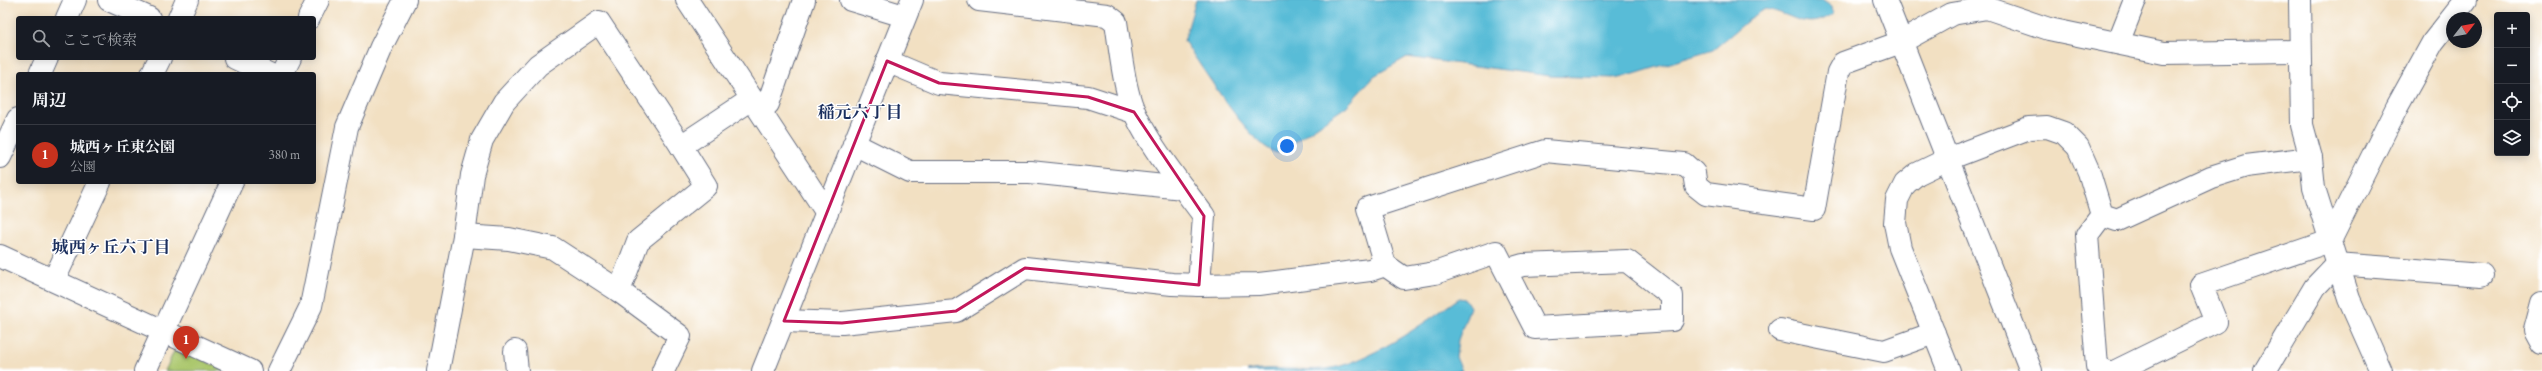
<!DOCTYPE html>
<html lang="ja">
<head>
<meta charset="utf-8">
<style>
	:root { --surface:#171b24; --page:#20242c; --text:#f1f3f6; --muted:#9ea1a6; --line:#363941; --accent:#c8321e }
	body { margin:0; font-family:"EB Garamond","Noto Serif JP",serif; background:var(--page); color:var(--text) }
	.controls { position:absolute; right:12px; top:12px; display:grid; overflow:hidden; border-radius:4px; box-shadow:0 2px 10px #0003 }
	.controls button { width:36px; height:36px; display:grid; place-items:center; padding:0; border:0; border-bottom:1px solid var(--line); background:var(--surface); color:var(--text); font:20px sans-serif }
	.compass { position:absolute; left:2446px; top:12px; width:36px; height:36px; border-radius:50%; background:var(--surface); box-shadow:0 2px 10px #0003; rotate:59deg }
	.you { position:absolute; left:1287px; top:146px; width:14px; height:14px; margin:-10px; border:3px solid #fff; border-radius:50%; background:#1a73e8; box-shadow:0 0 0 6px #1a73e833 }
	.badge { display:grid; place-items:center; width:26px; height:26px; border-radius:50%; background:var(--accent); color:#fff; font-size:13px; font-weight:700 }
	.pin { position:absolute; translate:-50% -33px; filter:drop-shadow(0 1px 2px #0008) }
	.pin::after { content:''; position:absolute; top:21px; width:14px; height:12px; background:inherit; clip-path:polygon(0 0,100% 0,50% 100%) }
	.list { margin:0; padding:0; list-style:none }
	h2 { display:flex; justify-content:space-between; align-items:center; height:52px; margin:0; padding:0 16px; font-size:17px }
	h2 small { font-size:13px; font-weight:400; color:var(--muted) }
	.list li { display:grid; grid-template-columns:26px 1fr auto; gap:12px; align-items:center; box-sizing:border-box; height:60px; padding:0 16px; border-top:1px solid var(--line) }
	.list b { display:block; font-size:15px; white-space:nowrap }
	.list p { margin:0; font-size:13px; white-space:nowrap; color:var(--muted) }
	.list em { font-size:13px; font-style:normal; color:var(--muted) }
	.icon { flex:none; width:22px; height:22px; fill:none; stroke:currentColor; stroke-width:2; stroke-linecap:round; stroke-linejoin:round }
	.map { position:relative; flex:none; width:2542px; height:371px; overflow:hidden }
	.search { position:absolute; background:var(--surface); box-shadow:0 2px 10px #0003; left:16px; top:16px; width:300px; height:44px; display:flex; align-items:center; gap:10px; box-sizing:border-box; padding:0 14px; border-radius:4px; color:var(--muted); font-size:15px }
	.panel { position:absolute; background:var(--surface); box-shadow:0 2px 10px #0003; left:16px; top:72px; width:300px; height:112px; border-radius:4px }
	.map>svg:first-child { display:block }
	.green { fill:#acc86e; stroke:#647c66 }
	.water { fill:#59bcd7; stroke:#3a769a }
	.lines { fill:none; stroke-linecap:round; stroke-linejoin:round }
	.minor-casing { stroke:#666d81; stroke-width:24 }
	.minor { stroke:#fff; stroke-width:22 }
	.marked { fill:none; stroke:#c2185b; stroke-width:3; stroke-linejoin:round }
	.labels { text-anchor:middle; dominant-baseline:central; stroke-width:3; stroke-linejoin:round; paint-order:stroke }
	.neighbourhood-label { font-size:17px; font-weight:bold; fill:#1b2f5e; stroke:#fff }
</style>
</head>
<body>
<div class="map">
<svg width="2542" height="371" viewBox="0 0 2542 371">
	<rect width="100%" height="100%" fill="#fff"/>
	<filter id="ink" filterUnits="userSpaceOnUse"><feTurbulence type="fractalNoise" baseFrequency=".025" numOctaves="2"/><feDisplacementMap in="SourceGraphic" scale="8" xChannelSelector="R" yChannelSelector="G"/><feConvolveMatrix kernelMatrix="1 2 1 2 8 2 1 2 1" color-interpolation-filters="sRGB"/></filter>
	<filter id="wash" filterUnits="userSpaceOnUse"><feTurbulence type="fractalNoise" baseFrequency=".012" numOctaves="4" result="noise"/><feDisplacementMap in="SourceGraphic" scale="16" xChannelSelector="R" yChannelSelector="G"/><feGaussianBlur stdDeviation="0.9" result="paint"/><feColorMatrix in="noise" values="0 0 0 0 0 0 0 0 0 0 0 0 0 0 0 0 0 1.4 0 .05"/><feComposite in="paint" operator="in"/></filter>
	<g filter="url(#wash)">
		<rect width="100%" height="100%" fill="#f2e0c2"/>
		<path class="green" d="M176 347 226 371H165Z"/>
		<g class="water">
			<path d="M1196 0H1822L1832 7 1833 14C1804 32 1795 14 1765 9L1751 18 1713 50 1631 75 1613 78 1550 76 1407 57 1374 76 1347 106 1278 153C1252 149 1201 65 1184 41Z"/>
			<path d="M1459 298 1465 299 1470 307 1458 340 1456 357 1462 371H1247C1269 366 1301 371 1325 369 1366 365 1426 322 1459 298Z"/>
		</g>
	</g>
	<g filter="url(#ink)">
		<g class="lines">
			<g class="minor-casing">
				<g id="minor">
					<path d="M109 0 149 18"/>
					<path d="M687 0 827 213"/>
					<path d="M851 0 904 16"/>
					<path d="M979 0 1107 15 1116 22C1120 47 1122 73 1129 97 1138 132 1182 186 1204 216L1199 285"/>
					<path d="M1885 0 2031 371"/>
					<path d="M2300 0 2302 125 2311 158 2314 188 2349 299 2381 371"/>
					<path d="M67 18 75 0"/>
					<path d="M179 18 187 0"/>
					<path d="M309 18 318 0"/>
					<path d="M2118 43 2135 0"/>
					<path d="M235 58 269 74"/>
					<path d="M887 61 939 83 1088 97 1134 112"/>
					<path d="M40 74 47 58"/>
					<path d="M152 74 160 58"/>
					<path d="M282 74 290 58"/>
					<path d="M760 110 768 104 804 0"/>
					<path d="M854 144 910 172H1030L1183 188"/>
					<path d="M0 157 18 119"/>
					<path d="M2102 215 2087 235 2097 366 2106 371"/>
					<path d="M464 236 509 239 553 248 619 291 680 336 663 371"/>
					<path d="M0 256 250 371"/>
					<path d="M1385 265 1404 278 1435 273 1496 252 1535 328 1672 320V296L1627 261 1523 265 1506 270"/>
					<path d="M54 280 100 182"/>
					<path d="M619 291 638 241 706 186 681 146"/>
					<path d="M2542 304 2535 330 2542 343"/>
					<path d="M784 321 842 323 956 311 1025 268 1172 284 1199 285 1259 284 1370 270 1385 265 1368 208 1545 151 1684 164 1694 173 1696 186 1706 194 1814 209 1838 72 1843 63 1901 42 1952 14 1987 8 2049 29 2164 53 2300 51"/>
					<path d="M1780 330 1884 351 1934 333"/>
					<path d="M515 351 517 371"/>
					<path d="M145 371 232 182"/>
					<path d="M279 371 311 306 347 127 381 47 405 0"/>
					<path d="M438 371 464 236 472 175 482 140 504 102 538 65 599 22 681 146 752 99"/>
					<path d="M763 371 912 0"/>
					<path d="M1949 371 1900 248 1895 223 1897 200 1905 184 1917 174 1948 159 2029 128 2047 127 2064 133 2078 147 2089 172 2102 215 2117 220 2211 177 2246 166 2311 158"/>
					<path d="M2116 371 2216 322 2201 285 2330 241 2397 107 2433 42 2466 0"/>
					<path d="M2265 371 2315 287 2337 264 2482 275"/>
				</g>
			</g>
			<use href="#minor" class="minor"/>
		</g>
	</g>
	<path class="marked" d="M887 61 939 83 1088 97 1134 112 1204 216 1199 285 1025 268 956 311 842 323 784 321Z"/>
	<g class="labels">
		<g class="neighbourhood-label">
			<text x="860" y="112">稲元六丁目</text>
			<text x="111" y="247">城西ヶ丘六丁目</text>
		</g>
	</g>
</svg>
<div class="controls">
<button>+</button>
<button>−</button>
<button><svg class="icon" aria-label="locate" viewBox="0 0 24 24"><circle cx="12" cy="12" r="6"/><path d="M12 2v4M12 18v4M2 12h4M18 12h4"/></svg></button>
<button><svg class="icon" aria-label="layers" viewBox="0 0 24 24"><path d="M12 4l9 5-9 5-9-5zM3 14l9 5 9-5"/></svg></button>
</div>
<svg class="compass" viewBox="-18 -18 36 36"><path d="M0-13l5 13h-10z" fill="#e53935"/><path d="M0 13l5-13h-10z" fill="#9ea1a6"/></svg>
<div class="you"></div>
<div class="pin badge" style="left:186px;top:359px">1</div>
<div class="search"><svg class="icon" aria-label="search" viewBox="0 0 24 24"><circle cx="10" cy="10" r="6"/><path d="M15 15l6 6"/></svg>ここで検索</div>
<section class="panel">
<h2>周辺<small></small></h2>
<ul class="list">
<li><span class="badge">1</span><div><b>城西ヶ丘東公園</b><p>公園</p></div><em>380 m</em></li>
</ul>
</section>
</div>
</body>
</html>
